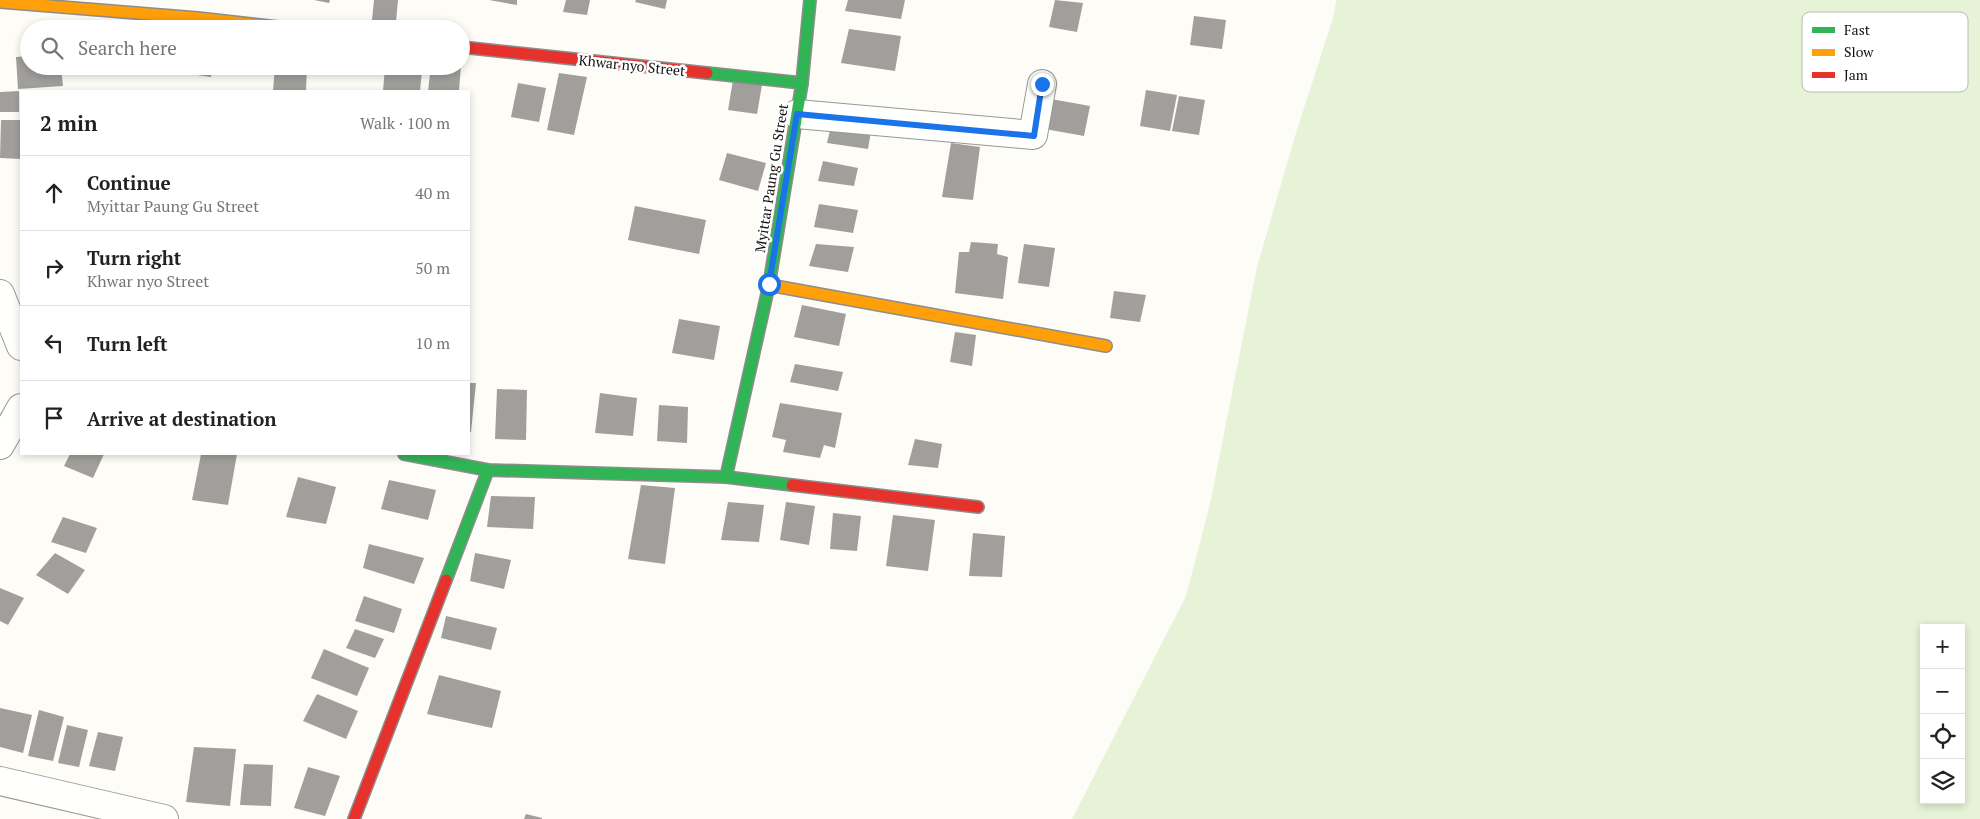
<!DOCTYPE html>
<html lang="en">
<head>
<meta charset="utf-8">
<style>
	:root { --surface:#fff; --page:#f6f6f6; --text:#222; --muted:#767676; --line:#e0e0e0 }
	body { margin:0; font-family:"PT Serif",serif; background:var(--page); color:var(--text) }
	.controls { position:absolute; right:15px; bottom:15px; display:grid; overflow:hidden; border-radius:0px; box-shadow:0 2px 8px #0003 }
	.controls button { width:45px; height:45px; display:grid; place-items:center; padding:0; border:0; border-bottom:1px solid var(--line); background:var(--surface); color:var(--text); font:25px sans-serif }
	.stop { position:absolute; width:15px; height:15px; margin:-11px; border:4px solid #1a73e8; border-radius:50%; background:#fff }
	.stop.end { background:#1a73e8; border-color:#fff; box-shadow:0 1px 5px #0008 }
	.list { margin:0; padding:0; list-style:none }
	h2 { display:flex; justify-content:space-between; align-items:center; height:65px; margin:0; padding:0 20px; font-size:21px }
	h2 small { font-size:16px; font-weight:400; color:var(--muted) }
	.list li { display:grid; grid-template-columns:32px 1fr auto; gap:15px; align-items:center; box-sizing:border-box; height:75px; padding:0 20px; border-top:1px solid var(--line) }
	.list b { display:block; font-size:19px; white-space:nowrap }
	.list p { margin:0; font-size:16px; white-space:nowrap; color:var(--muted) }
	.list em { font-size:16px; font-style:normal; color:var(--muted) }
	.icon { flex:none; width:28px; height:28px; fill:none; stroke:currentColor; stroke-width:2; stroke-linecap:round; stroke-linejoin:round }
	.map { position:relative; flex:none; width:1980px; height:819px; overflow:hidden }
	.search { position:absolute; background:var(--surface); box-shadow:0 2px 8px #0003; left:20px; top:20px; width:450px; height:55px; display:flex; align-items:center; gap:12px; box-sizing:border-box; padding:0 18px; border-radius:28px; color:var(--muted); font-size:19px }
	.panel { position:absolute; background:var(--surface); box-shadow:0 2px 8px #0003; left:20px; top:90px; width:450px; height:365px; border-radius:0px }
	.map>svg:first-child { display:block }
	.green { fill:#e7f3d7; fill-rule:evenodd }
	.building { fill:#a19f9c }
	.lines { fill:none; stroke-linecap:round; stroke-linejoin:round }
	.street-casing { stroke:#979795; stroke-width:30 }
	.fast-casing { stroke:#8e8d8b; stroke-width:14 }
	.slow-casing { stroke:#8e8d8b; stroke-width:14 }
	.jam-casing { stroke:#8e8d8b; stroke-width:14 }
	.street { stroke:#fffffe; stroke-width:28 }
	.fast { stroke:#30b455; stroke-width:11 }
	.slow { stroke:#ff9f0a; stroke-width:11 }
	.jam { stroke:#e5322d; stroke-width:11 }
	.route { stroke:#1a73e8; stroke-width:6 }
	.labels { text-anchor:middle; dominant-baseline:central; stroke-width:5; stroke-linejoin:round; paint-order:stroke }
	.street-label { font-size:14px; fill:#111; stroke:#fff }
	.key { fill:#fff; stroke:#b8b8b8; stroke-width:1 }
	.key-label { font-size:14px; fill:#111 }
</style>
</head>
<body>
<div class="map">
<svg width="1980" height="819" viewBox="0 0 1980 819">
	<rect width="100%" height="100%" fill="#fdfcf7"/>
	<path class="green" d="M1336 0H1980V819H1072L1186 596 1210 504 1257 267 1295 136 1334 15ZM1924 628H1961V800H1924Z"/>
	<g class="building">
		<path d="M314 0H330L329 3Z"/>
		<path d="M374 0H398L396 22 372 20Z"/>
		<path d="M489 0H517V5Z"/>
		<path d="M566 0H590L587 15 563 12Z"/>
		<path d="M636 0H667L665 9 635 2Z"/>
		<path d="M848 0H905L901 19 845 11Z"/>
		<path d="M1055 0 1083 3 1077 32 1049 27Z"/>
		<path d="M1194 16 1226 20 1222 49 1190 45Z"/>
		<path d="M849 29 901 36 895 71 841 63Z"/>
		<path d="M29 56V66H61L63 86 18 89 16 57Z"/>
		<path d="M170 66H213L211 77 169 71Z"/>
		<path d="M275 66H307L306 91H273Z"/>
		<path d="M431 66H461L459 91H428Z"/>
		<path d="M385 68 422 71 420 91H383Z"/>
		<path d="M559 73 587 77 574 135 547 130Z"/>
		<path d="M733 80 762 85 757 114 728 110Z"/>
		<path d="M518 83 546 88 539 122 511 117Z"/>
		<path d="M1146 90 1177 95 1170 131 1140 126Z"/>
		<path d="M19 91V112H0V92Z"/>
		<path d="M1179 96 1205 100 1199 135 1172 131Z"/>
		<path d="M1051 99 1090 106 1084 136 1045 129Z"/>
		<path d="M1 120H21V159L0 158Z"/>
		<path d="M831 126 871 131 868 149 827 143Z"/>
		<path d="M951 143 980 147 973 200 942 197Z"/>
		<path d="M727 153 766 163 758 191 719 180Z"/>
		<path d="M823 161 858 168 854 186 818 181Z"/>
		<path d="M819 204 858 210 853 233 814 227Z"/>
		<path d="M635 206 706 220 699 254 628 240Z"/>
		<path d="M971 242 998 244 997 254 1008 257 1003 299 955 293 959 252H969Z"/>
		<path d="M816 244 854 247 848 272 809 266Z"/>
		<path d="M1024 244 1055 248 1049 287 1018 283Z"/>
		<path d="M1114 291 1146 295 1140 322 1110 318Z"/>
		<path d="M802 305 846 314 839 346 794 337Z"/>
		<path d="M679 319 720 326 714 360 672 353Z"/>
		<path d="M955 332 976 335 972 366 950 362Z"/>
		<path d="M795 364 843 372 838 391 790 382Z"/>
		<path d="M469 383H476L471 432H469Z"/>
		<path d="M497 389 527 390 526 440 495 439Z"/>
		<path d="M600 393 637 398 633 436 595 433Z"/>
		<path d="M780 403 842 413 835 448 824 445 820 458 783 452 786 440 772 437Z"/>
		<path d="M659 405 688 407 687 443 657 441Z"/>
		<path d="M915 439 942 444 938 468 908 465Z"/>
		<path d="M70 454H104L93 478 64 466Z"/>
		<path d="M201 454H237L228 505 192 500Z"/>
		<path d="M298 477 336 487 326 524 286 517Z"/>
		<path d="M389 480 436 490 428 520 381 509Z"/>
		<path d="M641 485 675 488 665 564 628 559Z"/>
		<path d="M491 496 535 497 533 529 487 527Z"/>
		<path d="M728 502 764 505 759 542 721 540Z"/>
		<path d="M786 502 815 506 809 545 780 540Z"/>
		<path d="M833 513 861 516 857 551 830 549Z"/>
		<path d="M893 515 935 520 928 571 886 566Z"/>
		<path d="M63 517 97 528 86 553 51 542Z"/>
		<path d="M973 533 1005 536 1002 577 969 576Z"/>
		<path d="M369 544 424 558 414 584 363 568Z"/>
		<path d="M55 553 85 570 68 594 36 575Z"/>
		<path d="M475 553 511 560 504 589 470 581Z"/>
		<path d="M0 588 24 598 8 625 0 621Z"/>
		<path d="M364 596 402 609 394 633 355 621Z"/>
		<path d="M446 616 497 628 491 650 441 638Z"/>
		<path d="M355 629 384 639 375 658 346 648Z"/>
		<path d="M324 649 369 668 357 696 311 678Z"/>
		<path d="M439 675 501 691 492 728 427 714Z"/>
		<path d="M317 694 358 711 346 739 303 721Z"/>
		<path d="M0 708 32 715 23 753 0 747Z"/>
		<path d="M39 710 64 717 53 761 28 756Z"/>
		<path d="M67 725 88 730 79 767 58 763Z"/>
		<path d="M98 732 123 737 115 771 89 766Z"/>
		<path d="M194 747 236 749 230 806 186 802Z"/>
		<path d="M244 764 273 765 271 806 240 805Z"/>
		<path d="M308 767 340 776 325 816 294 808Z"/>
		<path d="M526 814 542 818V819H524Z"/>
	</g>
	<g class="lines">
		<g class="street-casing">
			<g id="street">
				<path d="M797 114 1033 135 1042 84"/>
				<path d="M0 294 21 346"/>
				<path d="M0 445 21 408"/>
				<path d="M0 781 164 819"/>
			</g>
		</g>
		<g class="fast-casing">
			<g id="fast">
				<path d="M707 73 802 83"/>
				<path d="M404 454 488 470 726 477 792 485"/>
				<path d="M726 477 769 285 802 83 810 0"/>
				<path d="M446 580 488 470"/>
			</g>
		</g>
		<g class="slow-casing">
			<g id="slow">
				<path d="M0 2 198 18 295 29"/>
				<path d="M769 285 1106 346"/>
			</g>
		</g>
		<g class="jam-casing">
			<g id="jam">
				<path d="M461 47 707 73"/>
				<path d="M792 485 978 507"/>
				<path d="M354 819 446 580"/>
			</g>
		</g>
		<use href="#street" class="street"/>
		<use href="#fast" class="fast"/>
		<use href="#slow" class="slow"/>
		<use href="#jam" class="jam"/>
	</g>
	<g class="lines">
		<path class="route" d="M769 284 797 114 1034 136 1042 84"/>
	</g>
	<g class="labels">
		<g class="street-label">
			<text transform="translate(632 65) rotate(6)">Khwar nyo Street</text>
			<text transform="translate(771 178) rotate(-81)">Myittar Paung Gu Street</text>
		</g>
	</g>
	<rect x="1802" y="12" width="166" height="80" rx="8" class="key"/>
	<rect x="1812" y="27" width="23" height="6" fill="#30b455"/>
	<rect x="1812" y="49" width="23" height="7" fill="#ff9f0a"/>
	<rect x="1812" y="72" width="23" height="6" fill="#e5322d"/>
	<g class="key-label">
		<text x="1844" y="35">Fast</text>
		<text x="1844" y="57">Slow</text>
		<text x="1844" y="80">Jam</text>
	</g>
</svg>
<div class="controls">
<button>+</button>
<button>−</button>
<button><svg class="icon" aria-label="locate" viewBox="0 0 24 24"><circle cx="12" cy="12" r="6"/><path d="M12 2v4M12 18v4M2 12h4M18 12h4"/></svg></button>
<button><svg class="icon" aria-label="layers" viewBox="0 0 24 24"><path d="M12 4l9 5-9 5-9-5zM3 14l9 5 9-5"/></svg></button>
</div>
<div class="stop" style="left:769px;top:284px"></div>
<div class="stop end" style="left:1042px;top:84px"></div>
<div class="search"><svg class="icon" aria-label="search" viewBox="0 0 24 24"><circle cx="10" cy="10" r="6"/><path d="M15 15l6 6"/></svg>Search here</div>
<section class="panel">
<h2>2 min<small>Walk · 100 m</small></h2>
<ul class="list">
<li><svg class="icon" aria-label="ahead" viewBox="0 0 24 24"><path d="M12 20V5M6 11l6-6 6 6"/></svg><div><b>Continue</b><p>Myittar Paung Gu Street</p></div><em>40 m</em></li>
<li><svg class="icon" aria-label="right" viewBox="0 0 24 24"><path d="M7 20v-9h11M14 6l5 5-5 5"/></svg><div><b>Turn right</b><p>Khwar nyo Street</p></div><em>50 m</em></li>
<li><svg class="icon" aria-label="left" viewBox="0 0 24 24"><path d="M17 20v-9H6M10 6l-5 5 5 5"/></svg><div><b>Turn left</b></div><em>10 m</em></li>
<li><svg class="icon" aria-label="arrive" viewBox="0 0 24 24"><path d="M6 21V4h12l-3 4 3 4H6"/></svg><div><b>Arrive at destination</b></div></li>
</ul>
</section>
</div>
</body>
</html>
